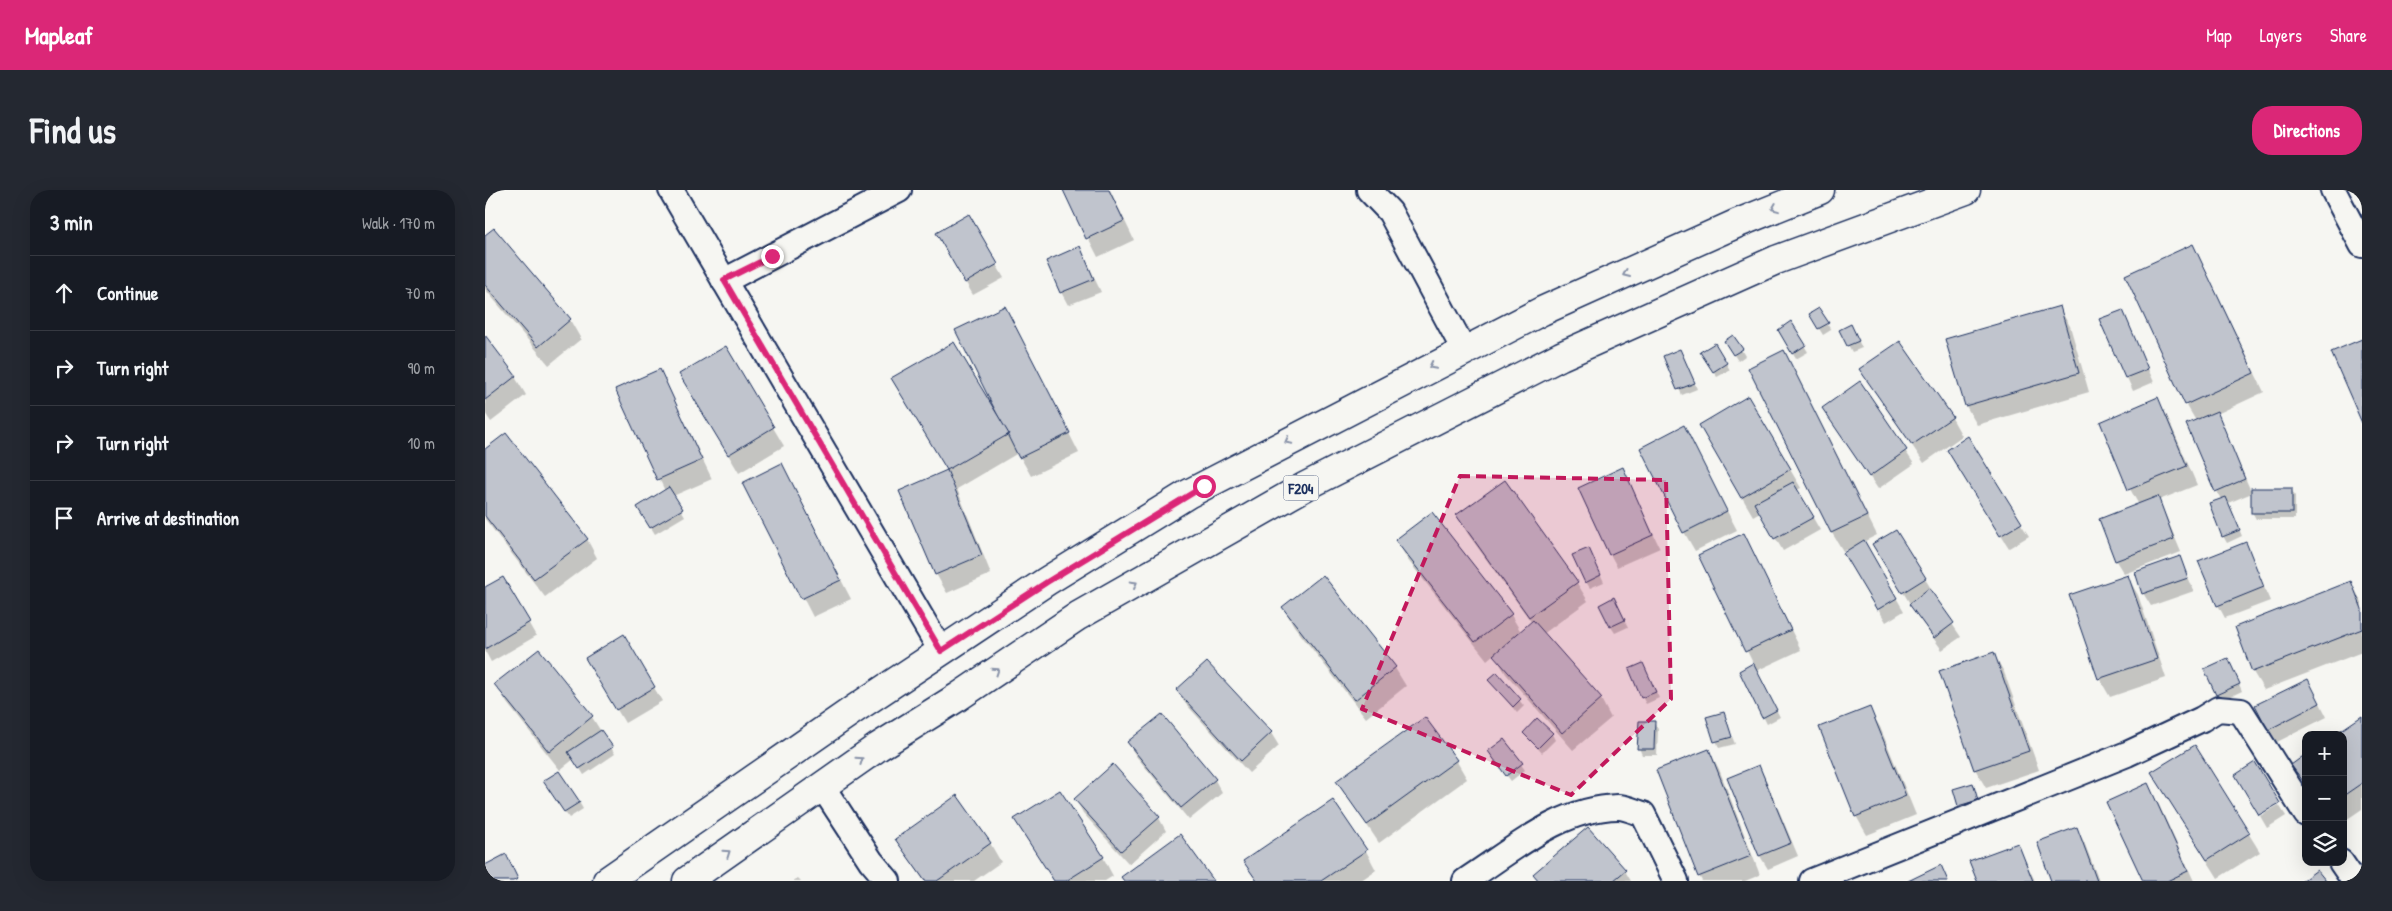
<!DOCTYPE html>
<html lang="en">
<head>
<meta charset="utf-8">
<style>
	:root { --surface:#171b24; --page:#242831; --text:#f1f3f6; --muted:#9ea1a6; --line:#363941; --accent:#db2777 }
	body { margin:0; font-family:"Patrick Hand",sans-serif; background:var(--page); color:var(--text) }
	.controls { position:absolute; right:15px; bottom:15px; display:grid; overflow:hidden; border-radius:10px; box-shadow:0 5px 20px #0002 }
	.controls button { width:45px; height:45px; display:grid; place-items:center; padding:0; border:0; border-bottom:1px solid var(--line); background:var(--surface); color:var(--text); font:25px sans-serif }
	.stop { position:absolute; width:15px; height:15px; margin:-11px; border:4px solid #db2777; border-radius:50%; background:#fff }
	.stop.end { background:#db2777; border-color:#fff; box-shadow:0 1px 5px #0008 }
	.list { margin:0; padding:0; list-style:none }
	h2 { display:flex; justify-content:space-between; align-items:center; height:65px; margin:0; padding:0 20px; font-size:21px }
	h2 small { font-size:16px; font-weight:400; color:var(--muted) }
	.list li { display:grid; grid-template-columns:32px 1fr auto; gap:15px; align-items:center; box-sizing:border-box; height:75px; padding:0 20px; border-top:1px solid var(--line) }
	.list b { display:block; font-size:19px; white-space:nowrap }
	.list em { font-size:16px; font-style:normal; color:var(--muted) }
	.icon { flex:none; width:28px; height:28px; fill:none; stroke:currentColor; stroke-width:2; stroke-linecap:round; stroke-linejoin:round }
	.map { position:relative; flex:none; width:1877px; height:691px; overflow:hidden; border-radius:20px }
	header { display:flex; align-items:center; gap:30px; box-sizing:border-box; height:70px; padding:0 25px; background:var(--accent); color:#fff }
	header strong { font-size:24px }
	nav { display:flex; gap:28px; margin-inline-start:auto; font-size:18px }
	.intro { display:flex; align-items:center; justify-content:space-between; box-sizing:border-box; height:120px; padding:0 30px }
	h1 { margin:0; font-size:35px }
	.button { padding:12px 22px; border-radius:20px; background:var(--accent); color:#fff; font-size:18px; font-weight:700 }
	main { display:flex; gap:30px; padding:0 30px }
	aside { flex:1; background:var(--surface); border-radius:20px; box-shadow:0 5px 20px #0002 }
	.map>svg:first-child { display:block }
	.shadow { fill:#0003 }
	.building { fill:#c0c4cd; stroke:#1b2f5e }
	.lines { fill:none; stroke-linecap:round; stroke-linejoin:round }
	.minor-casing { stroke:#1b2f5e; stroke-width:28 }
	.primary-casing { stroke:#1b2f5e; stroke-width:31 }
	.minor { stroke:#f6f6f2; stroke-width:24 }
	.primary { stroke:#f6f6f2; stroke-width:28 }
	.oneway { stroke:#8892a8 }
	.route { stroke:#db2777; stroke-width:6 }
	.marked { fill:#c2185b; fill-opacity:0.2; stroke:#c2185b; stroke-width:4; stroke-dasharray:10 6; stroke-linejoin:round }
	.labels { text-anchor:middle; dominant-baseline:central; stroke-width:5; stroke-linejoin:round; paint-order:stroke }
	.shield { fill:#f6f6f2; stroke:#5d6b8a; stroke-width:1 }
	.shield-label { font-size:15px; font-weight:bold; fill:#1b2f5e }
</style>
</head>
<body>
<header>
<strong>Mapleaf</strong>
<nav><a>Map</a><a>Layers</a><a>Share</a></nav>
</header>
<div class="intro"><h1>Find us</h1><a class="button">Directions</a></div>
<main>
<aside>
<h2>3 min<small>Walk · 170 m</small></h2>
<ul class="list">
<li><svg class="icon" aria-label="ahead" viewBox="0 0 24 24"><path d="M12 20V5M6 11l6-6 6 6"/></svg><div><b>Continue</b></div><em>70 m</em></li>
<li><svg class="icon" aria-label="right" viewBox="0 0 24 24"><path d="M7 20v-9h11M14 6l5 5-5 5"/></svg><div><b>Turn right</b></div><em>90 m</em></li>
<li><svg class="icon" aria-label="right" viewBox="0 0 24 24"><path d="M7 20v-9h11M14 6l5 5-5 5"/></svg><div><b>Turn right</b></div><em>10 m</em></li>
<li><svg class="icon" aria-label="arrive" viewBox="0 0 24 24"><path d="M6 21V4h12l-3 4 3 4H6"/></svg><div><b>Arrive at destination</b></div></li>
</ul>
</aside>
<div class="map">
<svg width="1877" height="691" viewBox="0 0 1877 691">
	<rect width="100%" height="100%" fill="#f6f6f2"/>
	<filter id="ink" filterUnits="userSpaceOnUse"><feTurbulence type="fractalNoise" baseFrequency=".02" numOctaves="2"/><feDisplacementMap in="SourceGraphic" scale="10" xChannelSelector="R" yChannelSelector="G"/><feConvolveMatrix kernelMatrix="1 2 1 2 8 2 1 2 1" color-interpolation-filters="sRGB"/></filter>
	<g filter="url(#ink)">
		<g class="shadow">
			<path d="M579 0H625L649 50 613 67Z"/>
			<path d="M483 26 519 88 488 105 452 43Z"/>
			<path d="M9 39 85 130 96 149 64 175 0 99V47Z"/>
			<path d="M1708 55 1779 202 1732 224 1765 299H1806L1810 306V329H1771L1767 322V303L1743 313 1757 346 1742 353 1738 346 1736 310 1703 235 1711 231 1701 214Z"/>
			<path d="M595 58 616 102 583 115 576 102Z"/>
			<path d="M1574 118 1585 136 1604 202 1492 235 1481 216 1462 150Z"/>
			<path d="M1333 119 1346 140 1338 145 1325 124Z"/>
			<path d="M1637 121 1669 192 1648 201 1616 130Z"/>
			<path d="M1306 133 1323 162 1311 169 1294 140Z"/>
			<path d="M530 136 594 263 546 286 533 263 472 299 506 384 462 403 451 384 415 302 463 281 419 208 519 237Z"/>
			<path d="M1355 140 1369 142 1377 158 1367 162Z"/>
			<path d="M1248 146 1260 166 1253 171 1244 157Z"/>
			<path d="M0 147 30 187 41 205 6 232 0 223Z"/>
			<path d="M1230 154 1245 180 1232 187 1217 162Z"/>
			<path d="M241 158 299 256 254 283 207 203Z"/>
			<path d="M1299 161 1392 345 1378 352 1419 421 1401 432 1360 363 1365 360 1364 359 1358 361 1347 343 1265 178Z"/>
			<path d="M1198 166 1212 199 1197 205 1194 199Z"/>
			<path d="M1376 180 1467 228 1477 246 1439 273Z"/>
			<path d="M175 181 227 289 188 306 200 326 170 344 153 317 180 301 132 200Z"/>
			<path d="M1375 193 1429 274 1393 299 1338 218Z"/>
			<path d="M1263 208 1316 298 1312 300 1335 340 1298 361 1275 322 1268 326 1215 236Z"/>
			<path d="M1673 209 1683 228 1712 295 1674 310 1696 362 1639 384 1631 371 1615 330 1654 315 1645 299Z"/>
			<path d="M1198 237 1252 340 1210 361 1199 342Z"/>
			<path d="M0 261 102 349 112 368 60 407 0 329Z"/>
			<path d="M296 274 366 409 328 427 259 293Z"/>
			<path d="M1471 274 1536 334 1544 346 1524 358Z"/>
			<path d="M1137 279 1175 358 1132 377 1125 364Z"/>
			<path d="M1019 292 1092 393 1103 411 1058 444 1116 509 1126 528 1088 560 1021 484 1009 464 1002 470 922 369 912 350 1026 425 1036 442 1047 433 983 344 972 326Z"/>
			<path d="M1411 341 1448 402 1446 403 1476 447 1457 460 1433 427 1397 367Z"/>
			<path d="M1259 345 1316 460 1271 481 1295 527 1282 534 1255 481 1269 475 1215 366Z"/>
			<path d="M1760 353 1785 411 1740 428 1733 415Z"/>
			<path d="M1107 366 1119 392 1105 398 1101 392Z"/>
			<path d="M1695 368 1709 401 1666 416 1658 403Z"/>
			<path d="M1642 386 1653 405 1681 488 1625 507 1614 488Z"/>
			<path d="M838 387 910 478 921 496 881 528 809 436 798 417Z"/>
			<path d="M18 388 51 446 6 472 0 461V399Z"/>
			<path d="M1866 392 1877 413V462L1779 500 1768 482 1751 438Z"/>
			<path d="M1131 414 1143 437 1130 443 1126 437Z"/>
			<path d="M138 446 177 511 140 533 101 468Z"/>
			<path d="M53 460 107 527 130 564 99 585 89 569 75 580 22 513 11 494Z"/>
			<path d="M1509 464 1519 482 1554 580 1501 598 1490 579Z"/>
			<path d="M721 474 786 543 794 556 764 583 700 513 692 500Z"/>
			<path d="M1158 474 1174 508 1161 514 1157 507Z"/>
			<path d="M1746 476 1757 501 1736 511 1732 504Z"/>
			<path d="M1012 484 1039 516 1032 523 1005 490Z"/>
			<path d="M1830 503 1842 527 1792 552 1784 539Z"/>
			<path d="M1384 519 1395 537 1431 625 1382 645 1371 626Z"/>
			<path d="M1238 523 1250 554 1234 558 1223 528Z"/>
			<path d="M1877 527V619L1858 632V545Z"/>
			<path d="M1169 533 1173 539 1172 565H1157L1154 558Z"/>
			<path d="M1039 543 1067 544 1070 550 1057 563Z"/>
			<path d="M1019 551 1040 580 1026 591 1008 567Z"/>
			<path d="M643 553 730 590 737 603 704 630 651 566Z"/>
			<path d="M1710 557 1775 662 1733 688 1679 602Z"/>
			<path d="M1224 560 1234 579 1275 685 1260 691H1217L1214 686Z"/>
			<path d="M971 570 982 589 894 653 853 592Z"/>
			<path d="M1274 576 1281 590 1313 666 1283 679 1275 666 1243 588Z"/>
			<path d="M1487 594 1496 616 1478 622 1469 600Z"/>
			<path d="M1662 594 1673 613 1709 691H1659Z"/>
			<path d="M63 597 94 612 98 619 84 628Z"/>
			<path d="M591 610 674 628 681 641 644 674 598 623Z"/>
			<path d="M1794 615 1801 626 1782 638 1775 626Z"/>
			<path d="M1592 639 1599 652 1614 691H1567Z"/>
			<path d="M412 650 505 653 516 672 489 691H439Z"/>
			<path d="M1532 654 1550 691H1493Z"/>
			<path d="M881 661 891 680 875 691H771L760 672Z"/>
			<path d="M618 667 628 686 620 691H569Z"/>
			<path d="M1140 681 1146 691H1053L1049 684Z"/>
			<path d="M313 688 316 691H308Z"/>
		</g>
		<g class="building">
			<path d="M578 0H624L639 31 601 49Z"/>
			<path d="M484 24 513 74 480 93 451 43Z"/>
			<path d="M9 38 86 129 53 157 0 95V45Z"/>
			<path d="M1708 54 1769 183 1700 215 1640 85Z"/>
			<path d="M595 56 609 89 575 103 561 71Z"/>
			<path d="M520 116 585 243 534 268 470 140Z"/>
			<path d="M1575 116 1594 183 1480 216 1460 149Z"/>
			<path d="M1334 118 1344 133 1333 139 1324 124Z"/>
			<path d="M1638 120 1663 179 1640 188 1614 129Z"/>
			<path d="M1306 131 1321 155 1307 164 1293 140Z"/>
			<path d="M1366 134 1374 151 1362 156 1354 140Z"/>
			<path d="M0 145 31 186 0 210Z"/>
			<path d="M1248 145 1258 159 1248 165 1239 151Z"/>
			<path d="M1877 149V233L1846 162Z"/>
			<path d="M1415 151 1468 227 1427 255 1374 179Z"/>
			<path d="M469 152 524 244 462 280 406 188Z"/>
			<path d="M1230 153 1242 173 1228 182 1215 162Z"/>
			<path d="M241 156 289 237 243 265 194 184Z"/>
			<path d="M1195 159 1210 193 1192 200 1178 166Z"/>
			<path d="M1299 160 1382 326 1346 343 1263 178Z"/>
			<path d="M175 179 217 270 172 290 130 199Z"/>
			<path d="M1375 191 1422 260 1384 287 1337 218Z"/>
			<path d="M1263 206 1306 279 1256 308 1214 235Z"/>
			<path d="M1673 207 1702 276 1643 300 1615 232Z"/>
			<path d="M1732 221 1760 289 1730 302 1701 234Z"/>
			<path d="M1199 235 1242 321 1198 343 1155 258Z"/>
			<path d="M21 243 103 349 49 389 0 326V259Z"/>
			<path d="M1483 246 1537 333 1515 346 1462 260Z"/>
			<path d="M297 273 356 390 316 409 257 293Z"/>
			<path d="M1138 277 1168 345 1124 365 1093 298Z"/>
			<path d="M462 280 497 365 450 385 414 301Z"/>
			<path d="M1020 290 1093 392 1044 427 971 325Z"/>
			<path d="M1308 292 1329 327 1289 349 1269 313Z"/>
			<path d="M184 297 198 319 165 338 152 317Z"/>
			<rect x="1766" y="298" width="41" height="25"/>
			<path d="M1673 306 1689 349 1630 371 1614 329Z"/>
			<path d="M1741 307 1755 340 1737 347 1724 313Z"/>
			<path d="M947 322 1027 424 990 452 910 350Z"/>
			<path d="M1411 340 1441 388 1417 403 1387 354Z"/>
			<path d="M1259 343 1306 440 1260 462 1213 365Z"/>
			<path d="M1379 350 1412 408 1392 420 1358 363Z"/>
			<path d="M1761 352 1779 397 1732 416 1713 371Z"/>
			<path d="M1104 358 1116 385 1100 393 1087 365Z"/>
			<path d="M1695 366 1703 388 1657 404 1650 382Z"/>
			<path d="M838 385 911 477 870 510 797 417Z"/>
			<path d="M1643 385 1672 469 1613 489 1584 405Z"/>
			<path d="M18 387 45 432 0 459V397Z"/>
			<path d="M1866 391 1877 419V439L1767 482 1750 437Z"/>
			<path d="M1444 398 1469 433 1449 448 1424 414Z"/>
			<path d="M1129 407 1140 430 1125 437 1114 415Z"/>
			<path d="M1048 430 1117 508 1077 543 1008 465Z"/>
			<path d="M139 444 170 497 131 520 100 468Z"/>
			<path d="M54 459 108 526 64 562 9 494Z"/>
			<path d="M1509 462 1544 561 1489 580 1454 481Z"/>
			<path d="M1743 468 1755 494 1731 505 1719 479Z"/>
			<path d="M722 472 787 542 756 571 691 500Z"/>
			<path d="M1158 473 1171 502 1156 508 1144 479Z"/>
			<path d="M1268 473 1292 520 1277 528 1254 481Z"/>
			<path d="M1012 482 1036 509 1028 517 1003 490Z"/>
			<path d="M1823 489 1835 513 1783 540 1770 515Z"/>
			<path d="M1385 517 1421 606 1370 627 1334 537Z"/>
			<path d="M1239 522 1247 547 1229 552 1221 527Z"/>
			<path d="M677 524 731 589 696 618 642 552Z"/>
			<path d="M1877 526V593L1858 606V545H1849Z"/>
			<path d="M940 527 972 570 882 635 851 591Z"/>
			<path d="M1052 528 1068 543 1053 558 1038 543Z"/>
			<path d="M1154 531H1170L1169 559H1152Z"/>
			<path d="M116 540 128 557 94 579 83 562Z"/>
			<path d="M1019 549 1038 573 1021 586 1003 561Z"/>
			<path d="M1710 555 1765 643 1722 670 1666 582Z"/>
			<path d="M1224 559 1266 666 1213 687 1171 580Z"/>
			<path d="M1821 564V595L1806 575Z"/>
			<path d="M1770 572 1795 613 1774 625 1750 585Z"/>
			<path d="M628 574 675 627 636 661 589 609Z"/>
			<path d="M1274 575 1306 653 1274 666 1242 588Z"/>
			<path d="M74 581 95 612 79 622 58 591Z"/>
			<path d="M1488 593 1493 610 1473 616 1468 599Z"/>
			<path d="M1663 593 1703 681 1682 691H1658L1621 612Z"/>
			<path d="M575 600 619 667 581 691H569L529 629Z"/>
			<path d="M472 605 506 653 452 691H440L410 649Z"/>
			<path d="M848 610 882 660 836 691H772L758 671Z"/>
			<path d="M1103 637 1141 680 1128 691H1054L1048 684Z"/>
			<path d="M1592 637 1612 691H1566L1552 652Z"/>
			<path d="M695 644 729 691H639L636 687Z"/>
			<path d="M1533 653 1548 691H1492L1484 671Z"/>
			<path d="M21 664 33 689 28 691H0V675Z"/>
			<path d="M1456 675 1463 691H1423Z"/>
			<path d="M1832 680 1841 691H1817Z"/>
		</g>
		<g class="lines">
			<g class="minor-casing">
				<g id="minor">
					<path d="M186 0 456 461"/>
					<path d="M884 0 905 22 979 160"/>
					<path d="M1848 0 1877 55"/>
					<path d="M239 91 414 0"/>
					<path d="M337 596 386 671 403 691"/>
					<path d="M1856 672 1869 691"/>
					<path d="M980 691C1027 661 1074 618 1133 617 1141 617 1151 622 1158 624L1191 691"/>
					<path d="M1327 691 1642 564 1717 529 1733 519 1756 521 1821 624"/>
				</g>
			</g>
			<g class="primary-casing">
				<g id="primary">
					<path d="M122 691 371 518 562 391 703 304 1057 121 1253 33 1335 0"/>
					<path d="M202 691 393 557 473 507 593 426 821 296 1076 166 1291 70 1481 0"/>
				</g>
			</g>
			<use href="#minor" class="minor"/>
			<use href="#primary" class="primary"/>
		</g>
		<defs><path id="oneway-chevron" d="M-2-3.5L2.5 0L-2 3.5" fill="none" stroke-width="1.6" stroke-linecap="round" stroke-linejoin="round" transform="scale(1.25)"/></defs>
		<g class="oneway">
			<use href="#oneway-chevron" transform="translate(1290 18) rotate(158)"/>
			<use href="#oneway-chevron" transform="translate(1141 84) rotate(156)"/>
			<use href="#oneway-chevron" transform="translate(947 176) rotate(153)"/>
			<use href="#oneway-chevron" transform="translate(803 251) rotate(152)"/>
			<use href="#oneway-chevron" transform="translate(649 394) rotate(-30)"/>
			<use href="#oneway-chevron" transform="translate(511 481) rotate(-34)"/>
			<use href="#oneway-chevron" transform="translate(375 570) rotate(-35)"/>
			<use href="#oneway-chevron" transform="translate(242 663) rotate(-35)"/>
		</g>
	</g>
	<g class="lines" filter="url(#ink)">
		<path class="route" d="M287 66 239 90 456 461 562 392 719 296"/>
	</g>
	<path class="marked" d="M975 286 1181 290 1186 509 1086 605 877 519Z"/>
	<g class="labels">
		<rect class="shield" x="798.5" y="285.5" width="35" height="25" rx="4"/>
		<g class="shield-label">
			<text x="816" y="298">F204</text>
		</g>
	</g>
</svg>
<div class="controls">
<button>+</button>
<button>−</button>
<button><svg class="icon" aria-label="layers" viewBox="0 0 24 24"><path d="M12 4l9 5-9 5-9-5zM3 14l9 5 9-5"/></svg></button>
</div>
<div class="stop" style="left:719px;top:296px"></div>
<div class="stop end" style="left:287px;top:66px"></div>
</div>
</main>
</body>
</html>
